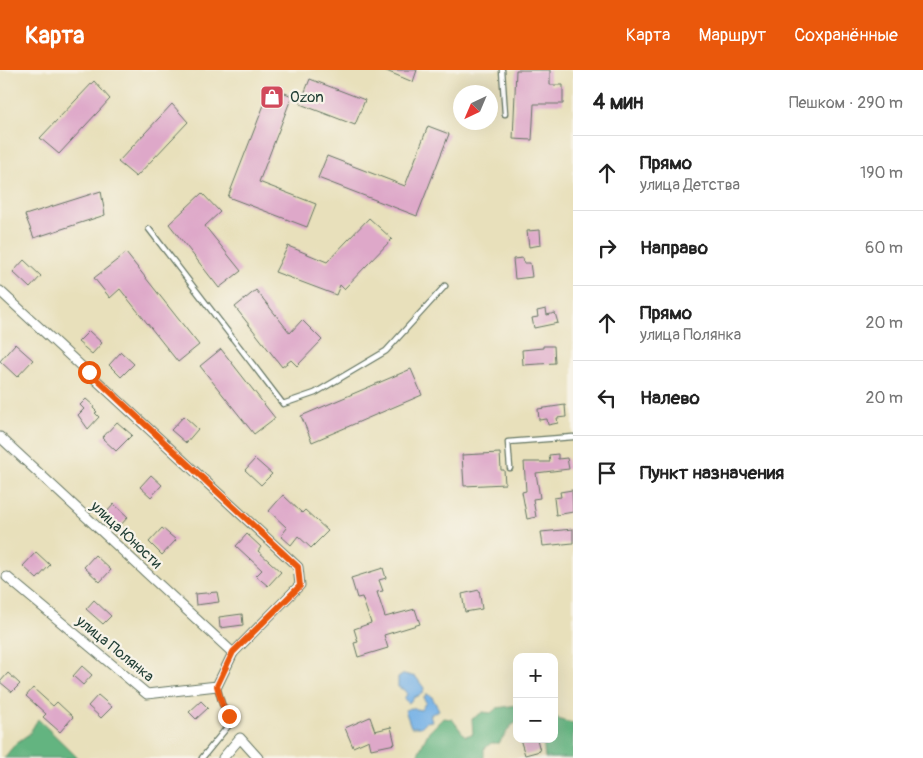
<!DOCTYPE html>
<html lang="ru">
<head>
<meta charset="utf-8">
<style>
	:root { --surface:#fff; --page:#f6f6f6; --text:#222; --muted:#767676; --line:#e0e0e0; --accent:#ea580c }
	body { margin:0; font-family:Pangolin,sans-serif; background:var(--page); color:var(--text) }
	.controls { position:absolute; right:15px; bottom:15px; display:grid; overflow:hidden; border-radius:10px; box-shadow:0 5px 20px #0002 }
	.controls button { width:45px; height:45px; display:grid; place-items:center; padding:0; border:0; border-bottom:1px solid var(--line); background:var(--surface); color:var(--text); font:25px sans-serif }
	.compass { position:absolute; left:453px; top:15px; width:45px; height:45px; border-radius:50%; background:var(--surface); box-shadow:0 5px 20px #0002; rotate:224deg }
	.stop { position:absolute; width:15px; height:15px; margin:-11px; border:4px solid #ea580c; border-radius:50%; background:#fff }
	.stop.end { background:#ea580c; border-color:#fff; box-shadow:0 1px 5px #0008 }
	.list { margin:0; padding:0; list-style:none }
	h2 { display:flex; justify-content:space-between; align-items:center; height:65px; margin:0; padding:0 20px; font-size:21px }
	h2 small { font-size:16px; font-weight:400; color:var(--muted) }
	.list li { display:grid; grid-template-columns:32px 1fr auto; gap:15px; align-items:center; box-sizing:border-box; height:75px; padding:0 20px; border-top:1px solid var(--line) }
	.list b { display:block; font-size:19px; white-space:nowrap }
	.list p { margin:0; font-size:16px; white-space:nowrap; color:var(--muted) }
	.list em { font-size:16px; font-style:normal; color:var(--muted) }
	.icon { flex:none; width:28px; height:28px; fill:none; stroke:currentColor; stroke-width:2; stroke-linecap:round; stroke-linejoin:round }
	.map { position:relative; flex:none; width:573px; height:688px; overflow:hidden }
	header { display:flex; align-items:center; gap:30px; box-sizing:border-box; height:70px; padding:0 25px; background:var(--accent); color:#fff }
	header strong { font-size:24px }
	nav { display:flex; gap:28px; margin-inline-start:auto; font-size:18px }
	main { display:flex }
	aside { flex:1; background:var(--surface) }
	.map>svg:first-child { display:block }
	.forest { fill:#63b480; stroke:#41785a }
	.water { fill:#75b1e6; stroke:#4a778d }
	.building { fill:#dea8c9 }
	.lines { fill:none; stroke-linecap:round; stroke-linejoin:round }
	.lane-casing { stroke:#657663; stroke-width:7 }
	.street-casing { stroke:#657663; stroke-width:11 }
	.lane { stroke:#fff; stroke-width:4.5 }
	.street { stroke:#fff; stroke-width:9 }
	.route { stroke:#ea580c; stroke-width:6 }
	.labels { text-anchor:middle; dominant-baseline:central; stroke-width:4.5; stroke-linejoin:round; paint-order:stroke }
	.poi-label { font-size:15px; fill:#1f3d34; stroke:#f7f3e8; text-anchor:start }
	.street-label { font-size:15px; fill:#1f3d34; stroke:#f7f3e8 }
</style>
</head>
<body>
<header>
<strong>Карта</strong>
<nav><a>Карта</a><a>Маршрут</a><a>Сохранённые</a></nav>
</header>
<main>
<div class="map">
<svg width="573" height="688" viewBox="0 0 573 688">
	<rect width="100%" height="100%" fill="#f7f3e8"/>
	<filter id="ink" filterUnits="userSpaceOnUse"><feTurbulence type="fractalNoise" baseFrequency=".02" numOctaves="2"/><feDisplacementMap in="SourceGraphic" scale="10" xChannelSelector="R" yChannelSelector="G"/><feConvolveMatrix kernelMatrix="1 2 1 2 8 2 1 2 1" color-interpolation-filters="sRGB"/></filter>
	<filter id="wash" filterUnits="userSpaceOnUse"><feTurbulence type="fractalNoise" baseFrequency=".0096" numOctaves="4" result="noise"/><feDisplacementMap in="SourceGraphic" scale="20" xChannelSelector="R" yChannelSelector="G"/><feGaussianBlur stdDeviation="1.12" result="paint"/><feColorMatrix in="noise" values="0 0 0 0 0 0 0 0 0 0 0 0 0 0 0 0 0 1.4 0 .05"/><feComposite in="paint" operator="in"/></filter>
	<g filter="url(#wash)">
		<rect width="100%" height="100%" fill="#e8e0bb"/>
		<g class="forest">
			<path d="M517 635V652L511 656 499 673H491L484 679V688H416L428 663 443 648 452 649 465 666 473 664 472 649 483 642 491 643 497 638Z"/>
			<path d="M554 644 560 650 573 653V688H545L543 669H554Z"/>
			<path d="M38 649 78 688H4L16 673 29 664Z"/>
		</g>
		<g class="water">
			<path d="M404 604 416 607 424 618 423 623 413 628 409 633 404 629 407 624 404 620 398 617V608Z"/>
			<path d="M427 624 432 627 439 640 430 645 432 651 426 652 421 657H411L405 640 411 638 421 640 426 632 423 628Z"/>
		</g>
		<g id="blocks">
			<g class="building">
				<path d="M384 0H417L413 12Z"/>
				<path d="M516 0H550V15H563V34H534L532 70 513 69Z"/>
				<path d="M310 9 365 30 355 55 300 34Z"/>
				<path d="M94 11 110 29 59 84 40 68Z"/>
				<path d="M271 17 292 26 259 112 316 134 307 157 228 127Z"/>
				<path d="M172 34 188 52 136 107 118 92Z"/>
				<path d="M428 56 449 64 417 146 318 108 327 86 405 116Z"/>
				<path d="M101 121 105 145 34 168 25 145Z"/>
				<path d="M202 123 220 142 205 156 241 201 219 218 169 154Z"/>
				<path d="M369 148 392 169 344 219 340 215 336 225 275 202 288 176 327 192Z"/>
				<path d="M540 160 541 175 529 177 527 161Z"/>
				<path d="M126 183 199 275 178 292 120 219 110 228 94 208Z"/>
				<path d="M523 188 524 193H530L532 207 515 209 513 189Z"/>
				<path d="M24 190 41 206 30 218 13 202Z"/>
				<path d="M256 220 290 263 302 250 322 270 297 296 291 290 282 297 235 237Z"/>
				<path d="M546 239 547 245 555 243 558 253 534 258 532 248 538 247 537 241Z"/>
				<path d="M89 261 102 273 92 284 78 272Z"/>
				<path d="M15 274 33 290 17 307 0 291Z"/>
				<path d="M543 276H554L555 293 523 295 522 280 543 278Z"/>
				<path d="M221 279 275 348 254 364 200 296Z"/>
				<path d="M121 282 134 294 121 307 109 295Z"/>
				<path d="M411 299 422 325 312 372 301 346Z"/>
				<path d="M86 329 94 336 93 338 97 342 95 343 99 347 88 359 78 345 84 339 80 335Z"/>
				<path d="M565 335 566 347 557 348 558 353 548 355 547 349 539 350 538 339Z"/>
				<path d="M184 346 198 359 186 373 171 360Z"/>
				<path d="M117 352 132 365 116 381 102 368Z"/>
				<path d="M500 383 501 400H504L505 414 464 416 462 385Z"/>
				<path d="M558 384V389L567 388 569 399 536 403 540 428 533 429 536 447 527 449 522 422 526 421 524 392H550L549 385Z"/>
				<path d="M255 389 272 404 261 415 245 400Z"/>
				<path d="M151 405 162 415 151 427 140 417Z"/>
				<path d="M572 420 573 442 556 445 554 428 561 427 560 422Z"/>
				<path d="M283 425 302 443 305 440 328 461 311 478 298 466 291 475 281 466 287 458 269 441Z"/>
				<path d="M114 434 128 447 119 457 105 444Z"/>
				<path d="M162 458 176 470 162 485 149 472Z"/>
				<path d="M573 459V473L543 476 541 462Z"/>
				<path d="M247 464 261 477 258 481 281 502 268 516 256 506 262 500 236 476Z"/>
				<path d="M36 482 50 495 37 509 23 496Z"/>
				<path d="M95 485 111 500 100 512 84 497Z"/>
				<path d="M383 498 386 508 379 510 383 521 377 522 385 547 415 539 420 554 384 565 388 578 358 587 354 573 358 572 354 559 371 553 362 527 357 528 351 508Z"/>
				<path d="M479 520 482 539 465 542 462 524Z"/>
				<path d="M217 522 219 532 196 535 195 524Z"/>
				<path d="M94 530 111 546 103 554 86 539Z"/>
				<path d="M242 544 243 555 220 558 219 547Z"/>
				<path d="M82 596 92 605 83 615 73 606Z"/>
				<path d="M8 603 20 614 12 622 0 612Z"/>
				<path d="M33 618 53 636 57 632 73 647 60 662 43 647 46 644 26 626Z"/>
				<path d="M98 625 112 637 101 648 88 636Z"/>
				<path d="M201 631 208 638 196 649 189 642Z"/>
				<path d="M370 647 375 661 391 657 395 674 371 679 369 670 353 677 345 658Z"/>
				<path d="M520 669H537L540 681 525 685Z"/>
			</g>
		</g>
	</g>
	<g filter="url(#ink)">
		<use href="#blocks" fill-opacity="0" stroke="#657663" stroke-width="1"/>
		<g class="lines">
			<g class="lane-casing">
				<g id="lane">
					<path d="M502 0 505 44"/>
					<path d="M149 159 283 334 315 323 386 281 445 216"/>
					<path d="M510 398 508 372 573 367"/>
					<path d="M202 688 229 655V646L222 634 217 616"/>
				</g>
			</g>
			<g class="street-casing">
				<g id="street">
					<path d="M0 221 298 497 300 515 233 583 217 616 147 624 7 507"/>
					<path d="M0 367 233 583"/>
					<path d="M223 688 240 668 258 688"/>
				</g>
			</g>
			<use href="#lane" class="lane"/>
			<use href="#street" class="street"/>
		</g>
	</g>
	<g class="lines" filter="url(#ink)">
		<path class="route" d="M89 302 298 497 300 516 233 582 217 616 222 634 229 646"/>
	</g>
	<defs>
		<g id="shop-square" transform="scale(1.25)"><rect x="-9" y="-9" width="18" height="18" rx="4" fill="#d1495b" stroke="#f7f3e8"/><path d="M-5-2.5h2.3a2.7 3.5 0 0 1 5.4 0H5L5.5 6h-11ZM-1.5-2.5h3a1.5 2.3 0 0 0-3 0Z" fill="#fff"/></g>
	</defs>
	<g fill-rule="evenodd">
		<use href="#shop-square" x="272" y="27"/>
	</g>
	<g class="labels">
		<g class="poi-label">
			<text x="290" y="27">Ozon</text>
		</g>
		<g class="street-label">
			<text transform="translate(126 465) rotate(43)">улица Юности</text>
			<text transform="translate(115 579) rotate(39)">улица Полянка</text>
		</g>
	</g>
</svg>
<div class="controls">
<button>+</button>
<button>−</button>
</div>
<svg class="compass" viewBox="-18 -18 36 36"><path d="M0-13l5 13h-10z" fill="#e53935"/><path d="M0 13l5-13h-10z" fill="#767676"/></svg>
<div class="stop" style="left:89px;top:302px"></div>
<div class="stop end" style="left:229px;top:646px"></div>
</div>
<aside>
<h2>4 мин<small>Пешком · 290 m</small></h2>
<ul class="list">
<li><svg class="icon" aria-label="ahead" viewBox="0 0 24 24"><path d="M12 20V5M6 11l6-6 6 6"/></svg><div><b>Прямо</b><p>улица Детства</p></div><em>190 m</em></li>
<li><svg class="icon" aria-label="right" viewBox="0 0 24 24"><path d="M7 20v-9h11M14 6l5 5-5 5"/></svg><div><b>Направо</b></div><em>60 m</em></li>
<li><svg class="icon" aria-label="ahead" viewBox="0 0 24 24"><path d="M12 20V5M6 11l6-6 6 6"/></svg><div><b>Прямо</b><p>улица Полянка</p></div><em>20 m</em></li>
<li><svg class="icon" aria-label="left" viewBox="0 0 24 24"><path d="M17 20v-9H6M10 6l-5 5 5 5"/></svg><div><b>Налево</b></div><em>20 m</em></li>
<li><svg class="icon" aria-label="arrive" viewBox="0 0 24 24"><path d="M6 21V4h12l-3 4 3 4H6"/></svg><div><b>Пункт назначения</b></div></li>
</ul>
</aside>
</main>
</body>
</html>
